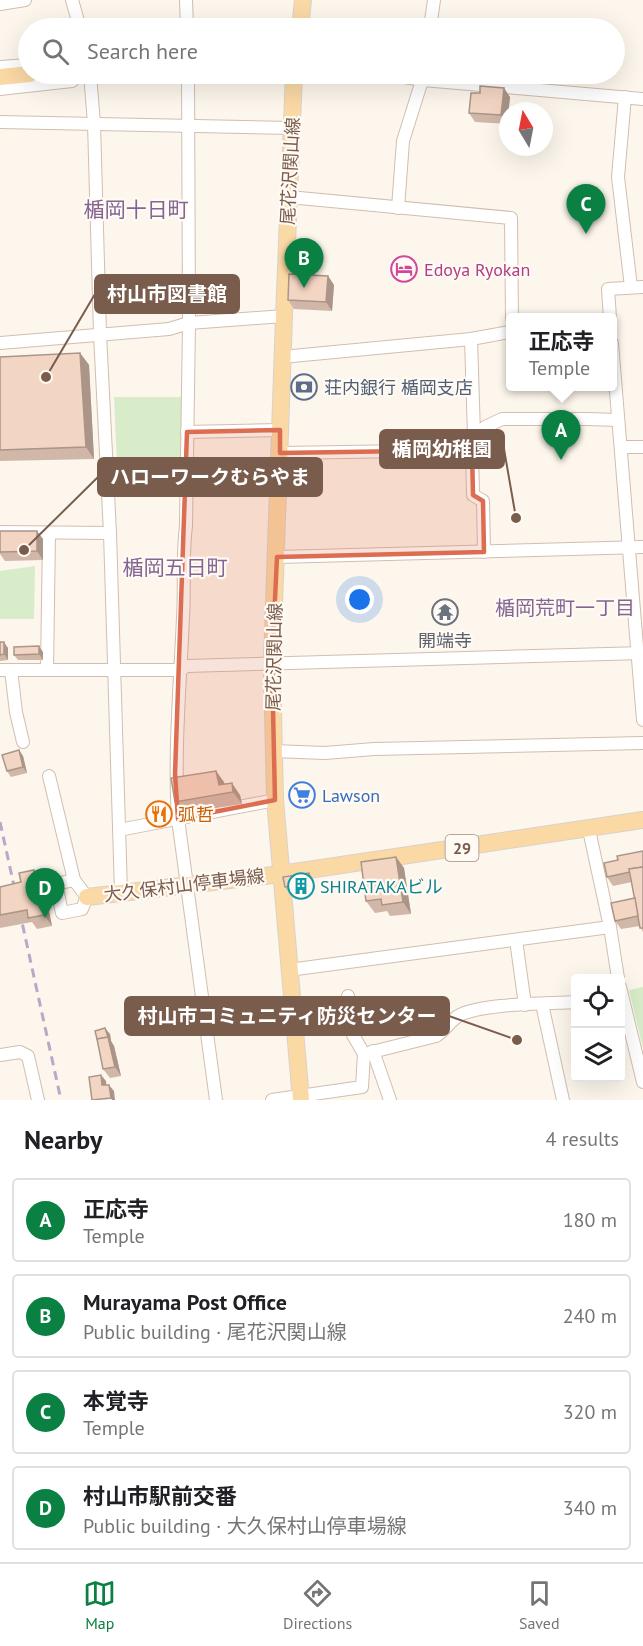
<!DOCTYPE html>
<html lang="en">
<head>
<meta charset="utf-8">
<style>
	:root { --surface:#fff; --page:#f6f6f6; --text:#202124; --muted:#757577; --line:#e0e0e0; --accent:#0b8043 }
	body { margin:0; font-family:"PT Sans","Noto Sans JP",sans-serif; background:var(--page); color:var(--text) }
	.controls { position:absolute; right:18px; bottom:18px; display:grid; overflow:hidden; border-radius:6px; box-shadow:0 6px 24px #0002 }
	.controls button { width:54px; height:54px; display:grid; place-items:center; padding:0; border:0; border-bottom:2px solid var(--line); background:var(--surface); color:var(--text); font:30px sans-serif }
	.compass { position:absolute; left:499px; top:102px; width:54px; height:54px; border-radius:50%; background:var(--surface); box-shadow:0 6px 24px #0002; rotate:350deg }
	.you { position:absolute; left:360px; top:600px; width:21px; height:21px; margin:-15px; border:4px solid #fff; border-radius:50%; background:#1a73e8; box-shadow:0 0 0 9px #1a73e833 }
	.badge { display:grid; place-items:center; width:39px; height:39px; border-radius:50%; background:var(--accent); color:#fff; font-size:20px; font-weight:700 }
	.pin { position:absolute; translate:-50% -50px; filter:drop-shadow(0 2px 3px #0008) }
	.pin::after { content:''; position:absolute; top:32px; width:21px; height:18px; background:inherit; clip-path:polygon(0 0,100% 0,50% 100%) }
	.popup { position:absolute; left:506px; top:313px; width:111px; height:78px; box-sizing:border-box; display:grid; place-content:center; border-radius:6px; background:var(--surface); filter:drop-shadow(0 2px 4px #0005); font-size:20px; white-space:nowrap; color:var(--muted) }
	.popup b { font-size:22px; color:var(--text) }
	.popup::after { content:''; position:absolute; left:50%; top:100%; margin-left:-12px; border:12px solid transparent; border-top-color:var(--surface) }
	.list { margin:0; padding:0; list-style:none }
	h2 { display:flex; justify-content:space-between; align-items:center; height:78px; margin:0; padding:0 24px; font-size:26px }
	h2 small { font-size:20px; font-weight:400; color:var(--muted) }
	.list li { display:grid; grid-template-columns:39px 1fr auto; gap:18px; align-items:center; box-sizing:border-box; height:84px; margin:0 12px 12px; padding:0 12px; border:2px solid var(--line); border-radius:6px }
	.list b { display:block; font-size:22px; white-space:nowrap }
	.list p { margin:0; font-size:20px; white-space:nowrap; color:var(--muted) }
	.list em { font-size:20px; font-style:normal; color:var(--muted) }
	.icon { flex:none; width:33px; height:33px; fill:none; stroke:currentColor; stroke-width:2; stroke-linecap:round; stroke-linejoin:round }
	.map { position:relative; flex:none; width:643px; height:1100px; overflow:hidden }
	.search { position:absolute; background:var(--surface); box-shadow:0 6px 24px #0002; left:18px; right:18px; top:18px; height:66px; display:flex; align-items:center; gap:15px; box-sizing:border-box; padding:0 21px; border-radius:33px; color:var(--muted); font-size:22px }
	.sheet { height:462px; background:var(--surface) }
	nav { display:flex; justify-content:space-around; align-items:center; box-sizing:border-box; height:84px; border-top:2px solid var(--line); background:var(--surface); font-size:16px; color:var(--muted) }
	nav a { display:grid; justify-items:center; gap:3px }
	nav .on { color:var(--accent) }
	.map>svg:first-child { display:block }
	.green { fill:#d8ecc9 }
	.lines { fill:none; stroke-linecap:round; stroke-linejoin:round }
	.minor-casing { stroke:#d1beb0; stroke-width:14 }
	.major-casing { stroke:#dad1cd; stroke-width:18 }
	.minor { stroke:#fff; stroke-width:12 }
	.major { stroke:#fbd9a5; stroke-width:16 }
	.rail { stroke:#b9a8c9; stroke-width:3; stroke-dasharray:9 6; stroke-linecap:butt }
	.wall { fill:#d1b7a8 }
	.shaded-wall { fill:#aa9588 }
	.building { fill:#f3d5c3; stroke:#aa9588; stroke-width:1.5 }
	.marked { fill:#dc6d51; fill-opacity:0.2; stroke:#dc6d51; stroke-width:4.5; stroke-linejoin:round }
	.labels { text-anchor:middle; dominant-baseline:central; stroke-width:4.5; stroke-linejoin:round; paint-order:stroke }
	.shield { fill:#fffaf3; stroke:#a28b7f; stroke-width:1.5 }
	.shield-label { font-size:16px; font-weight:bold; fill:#7a5c4d }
	.street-label { font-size:18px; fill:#7a5c4d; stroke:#fffaf3 }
	.hotel-label { font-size:18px; fill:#b23c85; stroke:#fffaf3; text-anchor:start }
	.service-label { font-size:18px; fill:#4e5e75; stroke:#fffaf3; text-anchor:start }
	.worship-label { font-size:18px; fill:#5b616d; stroke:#fffaf3 }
	.shop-label { font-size:18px; fill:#366cbe; stroke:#fffaf3; text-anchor:start }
	.food-label { font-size:18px; fill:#c56008; stroke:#fffaf3; text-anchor:start }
	.culture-label { font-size:18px; fill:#0d838f; stroke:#fffaf3; text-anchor:start }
	.neighbourhood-label { font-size:20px; fill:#846695; stroke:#fffaf3 }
	.quarter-label { font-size:21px; fill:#846695; stroke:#fffaf3 }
	.leader { fill:none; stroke:#7a5c4d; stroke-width:2 }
	.callout-dot { fill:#7a5c4d; stroke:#fffaf3; stroke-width:2 }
	.callout { fill:#7a5c4d; stroke:#7a5c4d; stroke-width:2 }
	.callout-label { font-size:20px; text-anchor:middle; font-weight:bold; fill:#fff }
</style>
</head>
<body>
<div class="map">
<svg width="643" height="1100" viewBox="0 0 643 1100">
	<rect width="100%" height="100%" fill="#fdf6ec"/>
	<g class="green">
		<path d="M114 397H185L182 469 117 465Z"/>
		<path d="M35 566 34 619H0V571Z"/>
		<path d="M643 987V1048L629 990Z"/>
	</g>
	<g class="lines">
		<g class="minor-casing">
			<g id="minor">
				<path d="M72 0 80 28"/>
				<path d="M186 0 187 28"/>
				<path d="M0 4 25 0"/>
				<path d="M430 28 434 0"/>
				<path d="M0 67 28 65"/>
				<path d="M90 74 94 123 100 334 110 533 121 892"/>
				<path d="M188 74 189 323 186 526C182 557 185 587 183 618 180 685 174 752 178 819L216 1100"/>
				<path d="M386 74 423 80 643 99"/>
				<path d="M0 89 72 81 79 74"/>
				<path d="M625 97 618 177 631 287"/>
				<path d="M0 122 292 128"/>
				<path d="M289 197 511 218 512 318"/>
				<path d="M398 208 403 141 424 74"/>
				<path d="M610 318 608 289 643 287"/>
				<path d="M471 339 474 435"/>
				<path d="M0 343 169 329 189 323 284 316"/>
				<path d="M612 343 643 720"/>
				<path d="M282 357 471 339 510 332"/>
				<path d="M187 432 280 430"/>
				<path d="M621 447H643"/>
				<path d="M280 453 472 450"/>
				<path d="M0 532 110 533"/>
				<path d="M484 552 483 501 473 495 472 450 474 435 485 427 502 419H588L618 420"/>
				<path d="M277 557 643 547"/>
				<path d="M0 670H180L187 666 643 653"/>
				<path d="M11 670 16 712 23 742"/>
				<path d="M47 670 49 533"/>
				<path d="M273 751 325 753 374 749 643 743"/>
				<path d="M49 776 74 880"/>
				<path d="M119 830 275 800"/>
				<path d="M589 830 610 927 618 978"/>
				<path d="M74 880 87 897 82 909 62 913 56 884Z"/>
				<path d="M516 940 525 1005"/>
				<path d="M289 970 610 927"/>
				<path d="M620 987 643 1082"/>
				<path d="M348 996 353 1035 364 1054"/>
				<path d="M542 1004 563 1100"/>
				<path d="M373 1051 390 1100"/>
				<path d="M0 1055 20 1052 28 1056 38 1100"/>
				<path d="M272 1100 362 1087 364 1054 436 1036C446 1030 451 1019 460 1015 484 1003 546 1004 576 1002"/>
			</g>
		</g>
		<g class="major-casing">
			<g id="major">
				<path d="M300 28 303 0"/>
				<path d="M294 74 284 316 272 663 275 800 301 1100"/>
				<path d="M0 77 30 74"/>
				<path d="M87 897 281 874 643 820"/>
			</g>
		</g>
		<use href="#minor" class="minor"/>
		<use href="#major" class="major"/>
		<path class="rail" d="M0 822 61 1100"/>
	</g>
	<g class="wall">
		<path d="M510 97 507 124 475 122 469 113Z"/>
		<path d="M328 276 334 285 332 311 294 309 288 300Z"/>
		<path d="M80 353 89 365 94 459 0 461V357Z"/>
		<path d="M0 531 43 539V560L5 561 0 554Z"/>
		<path d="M0 642 8 648V660L0 661Z"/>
		<path d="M43 652V660H18L14 655Z"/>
		<path d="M19 750 23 756 27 773 11 777 7 771Z"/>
		<path d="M216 771 225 784 240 795 242 804 183 813 175 802Z"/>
		<path d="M643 851V932L640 926 621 929 615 921 635 898 632 882 613 886 607 877 618 860Z"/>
		<path d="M396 857 404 868 411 914 390 916 387 911 375 913 366 901Z"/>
		<path d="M34 870 43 882 52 926 37 929 32 922 0 928V887L21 882Z"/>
		<path d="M313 879 315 889 289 893 285 887Z"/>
		<path d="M110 1034 111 1041 114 1046 121 1076 110 1078 103 1069Z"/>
	</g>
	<g class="shaded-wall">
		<path d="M504 88 510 97 507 124 501 115Z"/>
		<path d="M328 276 334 285 332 311 326 302Z"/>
		<path d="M80 353 89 365 94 459 86 447Z"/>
		<path d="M37 531 43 539V560L37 551Z"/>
		<path d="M4 642 8 648V660L4 654Z"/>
		<path d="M39 646 43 652V660L39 654Z"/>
		<path d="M19 750 23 756 27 773 23 767Z"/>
		<path d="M216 771 224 782 226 793 219 785Z"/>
		<path d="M232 783 240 795 242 804 233 792Z"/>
		<path d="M396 857 404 868 411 914 403 902Z"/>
		<path d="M34 870 43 882 52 926 44 915Z"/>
		<path d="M309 873 313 879 315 889 311 883Z"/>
		<path d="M105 1028 110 1034 111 1041 114 1046 121 1076 115 1067Z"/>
		<path d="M101 1075 106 1081 107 1091 102 1085Z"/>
		<path d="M109 1085 114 1091 115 1100H112L111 1098Z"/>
	</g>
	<g class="building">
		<path d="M480 86 504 88 501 115 469 113 471 93H480Z"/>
		<path d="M289 274 328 276 326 302 288 300Z"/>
		<path d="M80 353 86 447 0 450V357Z"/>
		<path d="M0 531H37V551L0 552Z"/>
		<path d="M0 642H4V654L0 655Z"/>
		<path d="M39 646V654L14 655V647Z"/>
		<path d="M19 750 23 767 7 771 2 755Z"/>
		<path d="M216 771 219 785 232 783 233 792 175 802 171 778Z"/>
		<path d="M643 851V867L629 869 630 872 607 877 604 863 618 860 617 856Z"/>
		<path d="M396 857 403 902 382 905 381 899 366 901 361 862Z"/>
		<path d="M643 867V928H640L629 869Z"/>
		<path d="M34 870 44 915 28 918 27 910 0 915V887L21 882 19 873Z"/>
		<path d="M309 873 311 883 285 887 283 877Z"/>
		<path d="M635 898 638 916 615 921 611 903Z"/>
		<path d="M105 1028 108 1037 97 1039 95 1031Z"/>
		<path d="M108 1037 115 1067 103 1069 97 1039Z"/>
		<path d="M101 1075 102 1085H109L111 1098 92 1100 89 1077Z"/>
	</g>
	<path class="marked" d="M280 430V453L472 450 473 495 483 501 484 552 277 557 272 663 275 800 178 819 175 774 187 432Z"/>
	<defs>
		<g id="hotel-ring" transform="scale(1.35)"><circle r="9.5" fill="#fffaf3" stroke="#d1479c" stroke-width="1.5"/><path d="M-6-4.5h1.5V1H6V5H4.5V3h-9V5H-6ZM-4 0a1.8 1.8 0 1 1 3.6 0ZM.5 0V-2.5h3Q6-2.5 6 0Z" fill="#d1479c"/></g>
		<g id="bank-ring" transform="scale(1.35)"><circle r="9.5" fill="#fffaf3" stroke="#5c6f8a" stroke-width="1.5"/><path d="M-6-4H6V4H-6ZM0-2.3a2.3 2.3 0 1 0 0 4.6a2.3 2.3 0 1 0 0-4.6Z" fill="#5c6f8a"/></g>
		<g id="temple-ring" transform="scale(1.35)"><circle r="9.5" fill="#fffaf3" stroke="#6b7280" stroke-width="1.5"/><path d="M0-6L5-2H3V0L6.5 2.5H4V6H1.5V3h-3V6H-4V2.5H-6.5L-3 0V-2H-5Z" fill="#6b7280"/></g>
		<g id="supermarket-ring" transform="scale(1.35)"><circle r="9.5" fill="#fffaf3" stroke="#3f7fe0" stroke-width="1.5"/><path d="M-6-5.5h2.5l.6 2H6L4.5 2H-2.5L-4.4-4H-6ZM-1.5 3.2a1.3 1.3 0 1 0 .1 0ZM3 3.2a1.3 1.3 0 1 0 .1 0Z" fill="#3f7fe0"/></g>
		<g id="restaurant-ring" transform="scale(1.35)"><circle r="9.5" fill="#fffaf3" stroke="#e8710a" stroke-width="1.5"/><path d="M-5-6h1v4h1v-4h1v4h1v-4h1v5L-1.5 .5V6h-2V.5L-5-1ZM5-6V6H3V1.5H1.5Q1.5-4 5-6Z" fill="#e8710a"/></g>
		<g id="building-ring" transform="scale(1.35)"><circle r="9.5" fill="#fffaf3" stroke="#0f9aa8" stroke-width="1.5"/><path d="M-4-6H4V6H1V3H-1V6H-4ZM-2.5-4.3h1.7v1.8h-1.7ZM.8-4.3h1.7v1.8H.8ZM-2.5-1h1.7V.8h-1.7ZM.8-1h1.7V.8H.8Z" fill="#0f9aa8"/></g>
	</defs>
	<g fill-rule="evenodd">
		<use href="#hotel-ring" x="404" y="269"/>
		<use href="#bank-ring" x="304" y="387"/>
		<use href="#temple-ring" x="445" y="612"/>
		<use href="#supermarket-ring" x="302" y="795"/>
		<use href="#restaurant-ring" x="159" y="814"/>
		<use href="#building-ring" x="301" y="886"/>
	</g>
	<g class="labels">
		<rect class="shield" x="445.5" y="835" width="33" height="26" rx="4.5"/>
		<g class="shield-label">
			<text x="462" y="848">29</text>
		</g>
		<g class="street-label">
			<text transform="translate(290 171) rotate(-87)">尾花沢関山線</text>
			<text transform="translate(274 657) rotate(-89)">尾花沢関山線</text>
			<text transform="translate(184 885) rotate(-7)">大久保村山停車場線</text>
		</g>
		<g class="hotel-label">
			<text x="424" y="269">Edoya Ryokan</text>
		</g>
		<g class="service-label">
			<text x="324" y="387">荘内銀行 楯岡支店</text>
		</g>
		<g class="worship-label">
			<text x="445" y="640">開端寺</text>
		</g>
		<g class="shop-label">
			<text x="322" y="795">Lawson</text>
		</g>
		<g class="food-label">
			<text x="178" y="814">弧哲</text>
		</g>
		<g class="culture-label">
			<text x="320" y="886">SHIRATAKAビル</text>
		</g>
		<g class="neighbourhood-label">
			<text x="565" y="608">楯岡荒町一丁目</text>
		</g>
		<g class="quarter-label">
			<text x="136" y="209">楯岡十日町</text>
			<text x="175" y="567">楯岡五日町</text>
		</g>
	</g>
	<path class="leader" d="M46 377L95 294M516 518L504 449M24 550L98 477M517 1040L449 1016"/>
	<g class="callout-dot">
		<circle cx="46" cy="377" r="6"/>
		<circle cx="516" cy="518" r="6"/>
		<circle cx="24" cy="550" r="6"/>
		<circle cx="517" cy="1040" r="6"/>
	</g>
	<g class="callout">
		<rect x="95" y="275" width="144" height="38" rx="6"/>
		<rect x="380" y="430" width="124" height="38" rx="6"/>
		<rect x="98" y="458" width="224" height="38" rx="6"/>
		<rect x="125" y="997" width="324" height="38" rx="6"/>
	</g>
	<g class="callout-label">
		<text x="167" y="301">村山市図書館</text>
		<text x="442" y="456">楯岡幼稚園</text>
		<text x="210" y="484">ハローワークむらやま</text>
		<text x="287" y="1023">村山市コミュニティ防災センター</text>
	</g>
</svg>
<div class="controls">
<button><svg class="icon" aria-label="locate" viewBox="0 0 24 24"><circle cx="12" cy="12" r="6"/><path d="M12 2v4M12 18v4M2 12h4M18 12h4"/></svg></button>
<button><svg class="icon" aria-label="layers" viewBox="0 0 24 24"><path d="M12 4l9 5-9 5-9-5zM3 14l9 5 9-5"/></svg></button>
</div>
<svg class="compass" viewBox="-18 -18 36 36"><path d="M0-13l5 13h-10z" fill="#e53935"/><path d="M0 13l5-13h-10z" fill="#757577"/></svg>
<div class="you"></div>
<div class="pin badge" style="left:561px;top:460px">A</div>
<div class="popup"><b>正応寺</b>Temple</div>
<div class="pin badge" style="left:304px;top:288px">B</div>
<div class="pin badge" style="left:586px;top:234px">C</div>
<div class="pin badge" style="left:45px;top:918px">D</div>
<div class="search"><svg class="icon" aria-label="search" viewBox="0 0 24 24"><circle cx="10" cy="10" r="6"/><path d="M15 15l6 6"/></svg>Search here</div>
</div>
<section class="sheet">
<h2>Nearby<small>4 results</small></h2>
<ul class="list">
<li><span class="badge">A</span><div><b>正応寺</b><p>Temple</p></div><em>180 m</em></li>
<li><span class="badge">B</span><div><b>Murayama Post Office</b><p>Public building · 尾花沢関山線</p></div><em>240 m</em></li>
<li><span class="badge">C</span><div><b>本覚寺</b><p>Temple</p></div><em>320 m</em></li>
<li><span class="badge">D</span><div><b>村山市駅前交番</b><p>Public building · 大久保村山停車場線</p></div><em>340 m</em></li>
</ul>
</section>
<nav>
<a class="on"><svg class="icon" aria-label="map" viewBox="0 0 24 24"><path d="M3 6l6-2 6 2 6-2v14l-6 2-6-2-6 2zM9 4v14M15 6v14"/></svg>Map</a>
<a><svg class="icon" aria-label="directions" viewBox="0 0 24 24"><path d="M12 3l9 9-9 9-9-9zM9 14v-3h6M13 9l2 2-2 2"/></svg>Directions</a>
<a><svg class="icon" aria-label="saved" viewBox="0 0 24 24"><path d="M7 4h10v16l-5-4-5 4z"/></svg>Saved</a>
</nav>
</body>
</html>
